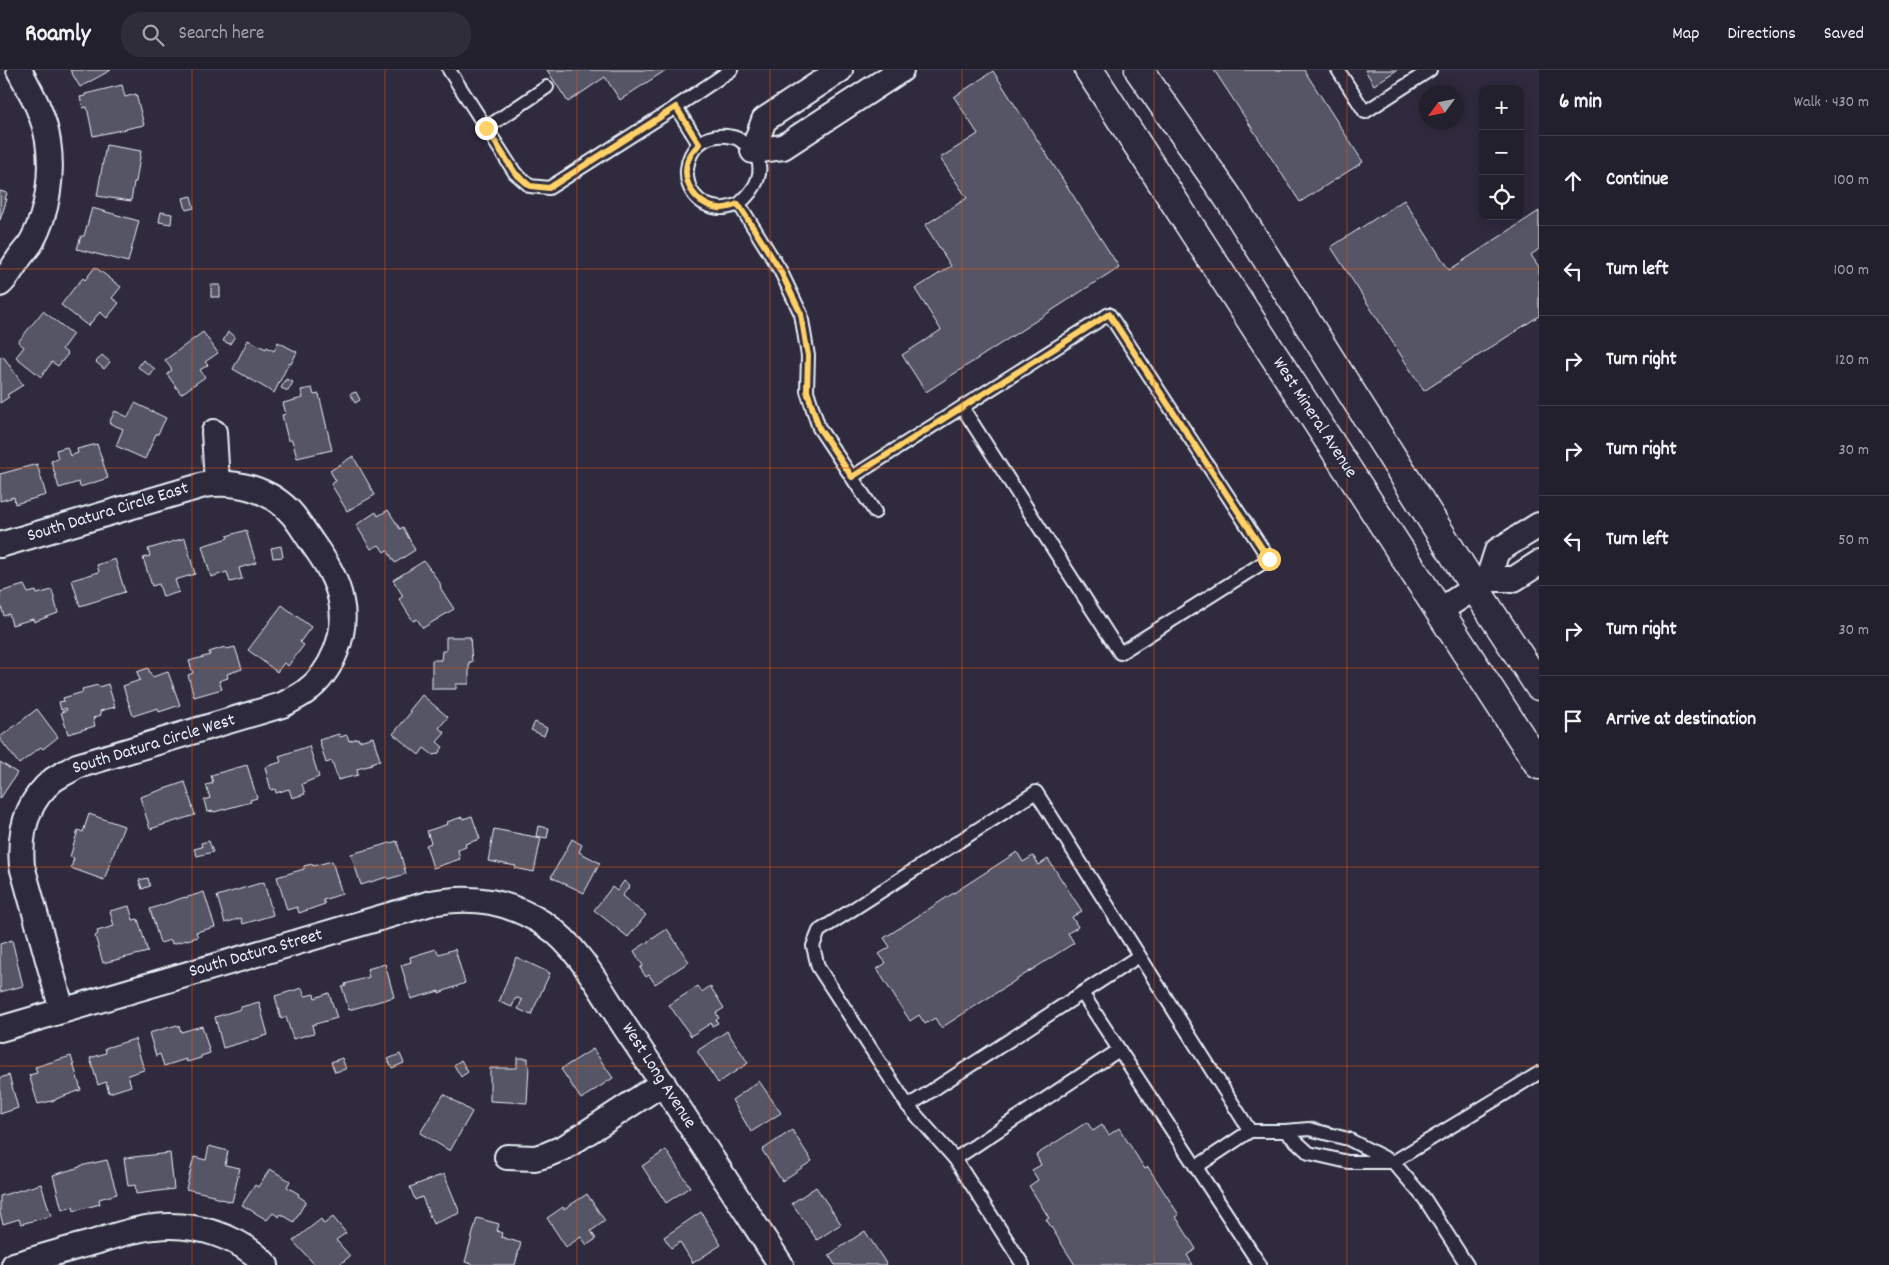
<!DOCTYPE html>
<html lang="en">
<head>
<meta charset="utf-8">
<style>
	:root { --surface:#23202e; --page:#2f2d3a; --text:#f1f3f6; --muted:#a3a3aa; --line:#403e4a }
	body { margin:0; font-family:Dekko,sans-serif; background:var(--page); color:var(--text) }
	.controls { position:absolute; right:15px; top:15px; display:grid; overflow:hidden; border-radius:10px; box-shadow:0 2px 12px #0003 }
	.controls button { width:45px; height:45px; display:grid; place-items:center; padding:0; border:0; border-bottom:1px solid var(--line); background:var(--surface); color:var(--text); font:25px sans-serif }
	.compass { position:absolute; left:1419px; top:15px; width:45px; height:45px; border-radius:50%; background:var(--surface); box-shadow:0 2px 12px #0003; rotate:237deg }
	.stop { position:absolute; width:15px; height:15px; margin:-11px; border:4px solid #ffd166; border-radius:50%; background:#fff }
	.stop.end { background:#ffd166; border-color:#fff; box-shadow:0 1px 5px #0008 }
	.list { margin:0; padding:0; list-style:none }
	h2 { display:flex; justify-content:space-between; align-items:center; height:65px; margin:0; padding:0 20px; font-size:21px }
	h2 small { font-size:16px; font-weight:400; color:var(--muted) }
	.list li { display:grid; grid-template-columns:32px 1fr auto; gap:15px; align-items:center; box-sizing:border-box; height:90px; padding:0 20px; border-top:1px solid var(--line) }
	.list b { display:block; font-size:19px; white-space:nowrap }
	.list em { font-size:16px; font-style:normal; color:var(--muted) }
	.icon { flex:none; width:28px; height:28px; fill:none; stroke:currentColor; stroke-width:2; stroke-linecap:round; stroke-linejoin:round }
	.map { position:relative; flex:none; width:1539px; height:1195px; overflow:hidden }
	header { display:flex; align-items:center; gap:30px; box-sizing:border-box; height:70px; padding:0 25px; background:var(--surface); border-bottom:1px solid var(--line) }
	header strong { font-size:24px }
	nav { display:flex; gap:28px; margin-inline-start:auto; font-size:18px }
	.search { width:350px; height:45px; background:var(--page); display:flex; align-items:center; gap:12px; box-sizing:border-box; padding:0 18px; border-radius:20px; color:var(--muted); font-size:19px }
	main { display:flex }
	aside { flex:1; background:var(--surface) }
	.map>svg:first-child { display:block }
	.building { fill:#575565; stroke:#e8f1f8 }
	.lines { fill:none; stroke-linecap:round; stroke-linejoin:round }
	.service-casing { stroke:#e8f1f8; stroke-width:16 }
	.minor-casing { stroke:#e8f1f8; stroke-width:28 }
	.secondary-casing { stroke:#e8f1f8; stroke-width:31 }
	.service { stroke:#2f2a3d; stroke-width:12 }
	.minor { stroke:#2f2a3d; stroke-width:24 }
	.secondary { stroke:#2f2a3d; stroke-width:28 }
	.route { stroke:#ffd166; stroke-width:6 }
	.grid { fill:none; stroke:#e8590c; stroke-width:1; stroke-opacity:0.55 }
	.labels { text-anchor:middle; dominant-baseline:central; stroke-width:4; stroke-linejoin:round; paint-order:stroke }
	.street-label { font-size:18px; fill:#e8f1f8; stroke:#2f2a3d }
</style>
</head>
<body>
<header>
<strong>Roamly</strong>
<div class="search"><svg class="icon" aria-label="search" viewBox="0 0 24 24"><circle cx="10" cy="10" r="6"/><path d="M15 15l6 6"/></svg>Search here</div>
<nav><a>Map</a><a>Directions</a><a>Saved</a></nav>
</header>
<main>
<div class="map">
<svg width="1539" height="1195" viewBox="0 0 1539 1195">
	<rect width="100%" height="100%" fill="#2f2a3d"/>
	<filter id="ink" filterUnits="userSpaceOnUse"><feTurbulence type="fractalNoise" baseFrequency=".02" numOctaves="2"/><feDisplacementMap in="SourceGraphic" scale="10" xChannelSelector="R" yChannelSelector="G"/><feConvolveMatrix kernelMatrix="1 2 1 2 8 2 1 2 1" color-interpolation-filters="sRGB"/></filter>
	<g filter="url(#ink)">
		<g class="building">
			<path d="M70 0H111L80 17Z"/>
			<path d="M547 0H666L620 30 605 7 568 32Z"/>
			<path d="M1214 0H1304L1363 92 1300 132Z"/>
			<path d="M1365 0H1397L1374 15Z"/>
			<path d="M993 1 1119 197 926 322 902 285 941 260 915 219 951 196 925 155 967 128 940 88 978 64 954 27Z"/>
			<path d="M122 15 125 27 136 24 144 55 93 66 87 37 83 38 80 27 85 26V24Z"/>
			<path d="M106 75 141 81 136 112H134L131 131 97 126Z"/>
			<path d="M0 121 7 123 5 129H7L0 150Z"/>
			<path d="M191 126 194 138 186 140 183 128Z"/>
			<path d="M1404 130 1449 200 1539 141V179L1531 185 1539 197V246L1424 321 1331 177Z"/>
			<path d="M92 138 139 151 128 192 77 179 81 166H84Z"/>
			<path d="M161 142 172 144 171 154 159 152Z"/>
			<path d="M95 197 121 217 112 228 119 233 107 248 100 242 88 256 61 235 74 218 83 208 85 210Z"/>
			<rect x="211" y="215" width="9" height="12"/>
			<path d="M43 241 73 264 62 279 68 284 58 296 52 292 41 307 16 287 24 277 18 272Z"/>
			<path d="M203 262 218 283 205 292 208 295 200 300 205 307 181 324 167 304 172 300 165 290Z"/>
			<path d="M228 262 235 266 230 274 223 271Z"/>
			<path d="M248 270 266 279 267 277 274 281 278 272 297 282 291 294 289 293 274 323 233 299Z"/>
			<path d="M102 285 110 292 104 299 96 292Z"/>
			<path d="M3 286 23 315 7 325 9 327 0 333V288Z"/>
			<path d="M143 290 155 299 150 306 138 297Z"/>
			<path d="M286 309 293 312 288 321 281 318Z"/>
			<path d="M312 318 314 325 319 324 332 380 297 388 292 370H288L282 345 286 344 283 333 303 328 301 320Z"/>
			<path d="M356 322 360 330 355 333 350 324Z"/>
			<path d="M135 333 166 348 158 364H156L145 389 116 376 123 359 109 353 115 341 128 347Z"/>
			<path d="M97 374 108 408 80 417 79 412 59 418 51 391 58 389 56 380 67 377 70 386 78 383 77 379Z"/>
			<path d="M353 386 375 425 347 441 331 414 336 411 330 401Z"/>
			<path d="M37 394 46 425 15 434 14 427 0 431V404Z"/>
			<path d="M388 440 400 459 403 457 415 480 395 493 387 480 384 482 379 475 371 479 356 455 376 442 378 446Z"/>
			<path d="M246 460 256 493 239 498 242 509 230 512 227 502 211 507 202 476 228 468 227 466Z"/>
			<path d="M185 468 195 504 175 510 179 522 163 527 159 514 152 516 143 488 150 486 148 479Z"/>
			<path d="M281 476 283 487 273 488 271 478Z"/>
			<path d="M115 489 125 522 80 536 72 510 99 502 97 495Z"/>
			<path d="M424 491 440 513 441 519 454 539 423 558 417 549 413 551 399 529 403 526 393 510Z"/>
			<path d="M24 515 28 523 36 521 37 524 52 520 58 543 34 552 33 549 12 555 9 544 4 546 0 533V522Z"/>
			<path d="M282 535 311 557 300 572 304 575 288 596 284 593 277 602 248 580Z"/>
			<path d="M446 567H470L472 592H469V614H456V619H432V590H441L442 581H446Z"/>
			<path d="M225 577 226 579 235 577 242 599 227 604 228 608 219 611 222 619 194 627 188 605 193 603 189 591 210 585 209 582Z"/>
			<path d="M148 598 152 607 168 602 180 635 159 642 158 638 133 646 123 616 140 610 137 602Z"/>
			<path d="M108 614 115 637 100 641 101 645 93 648 95 656 68 664 61 642 67 640 66 638 61 640 59 632 64 631 63 628 83 622 82 619 98 615 99 617Z"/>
			<path d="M422 625 448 647 439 658 445 663 437 672 443 677 438 684 433 685 424 678 419 685 393 664 411 642 409 641Z"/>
			<path d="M37 639 58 667 43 679 41 677 19 694 0 669V667Z"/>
			<path d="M535 652 547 658 544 666 531 660Z"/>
			<path d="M339 664 340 667 347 665 349 671 358 668 359 671 373 667 380 690 371 693 372 695 357 699 358 705 338 710 332 691 326 693 319 670Z"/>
			<path d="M309 676 319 707 302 714 305 724 292 728 289 719 276 723 275 719 271 720 265 697 281 692 279 686Z"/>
			<path d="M0 692 17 703 0 729Z"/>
			<path d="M247 695 257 728 250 730 251 732 214 742V741L207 742 204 730 210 728 206 715 213 713 211 705Z"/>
			<path d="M185 712 195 745 150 759 140 727Z"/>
			<path d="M89 744 124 756 104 810 71 798 74 788 70 787 78 760 83 762Z"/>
			<path d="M472 746 480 769 465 774 466 777 458 780 460 789 433 798 426 775 431 773 427 761 448 754 447 752 462 747 463 749Z"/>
			<path d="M538 756 549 758 547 768 536 766Z"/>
			<path d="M494 759 541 768 534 802 515 798 516 796 488 791Z"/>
			<path d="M572 769 582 775 579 782 600 793 584 823 551 807Z"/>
			<path d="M209 771 213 782 197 786 194 779 202 777 201 773Z"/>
			<path d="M397 771 406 804 388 809 387 807 361 815 351 784Z"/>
			<path d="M1017 782 1023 792 1033 786 1039 795 1048 789 1082 841 1072 847 1078 857 1068 863 1074 873 941 958 935 948 925 954 919 945 910 951 877 899 886 893 879 884 890 877 884 868Z"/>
			<path d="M332 791 342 824 323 830 325 834 299 843 297 837 287 840 277 807 304 799V796L312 794 313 796Z"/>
			<path d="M148 808 150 816 142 819 139 810Z"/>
			<path d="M624 811 630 816 622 826 646 845 628 867 594 840 612 817 617 821Z"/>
			<path d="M264 812 273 845 243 854 241 848 225 853 217 826Z"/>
			<path d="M204 822 215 857 196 862 198 867 172 874 171 870 160 873 150 839 185 827V828Z"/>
			<path d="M129 836 133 850 138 849 148 882 103 893 95 866 98 864 97 861 114 856 110 841Z"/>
			<path d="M667 859 689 892 655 914 649 905 646 907 640 898 643 896 634 881Z"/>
			<path d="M12 870 23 916 0 922V874Z"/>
			<path d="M436 879 439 884 455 879 465 913 439 923V921L411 929 401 895 411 892 410 887Z"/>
			<path d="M516 887 550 903 531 945 518 939 522 930 518 928 515 929 512 937 499 932Z"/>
			<path d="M385 894 394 927 349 940 342 917 346 916 345 914 369 907 367 899Z"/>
			<path d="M698 916 702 922 710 916 724 938 716 943 719 948 716 950 718 953 712 956 711 953 691 966 669 935Z"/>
			<path d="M302 918 305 926 314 924 315 928 329 923 337 948 312 955 314 963 293 969 286 947 281 949 275 926Z"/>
			<path d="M259 932 268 965 223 978 215 947 241 939V937Z"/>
			<path d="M177 955V957L179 956 181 962 202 956 210 983 201 986V988L187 992 186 989 164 996 160 984 156 986 149 963Z"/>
			<path d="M727 961 748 993 718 1013 697 981Z"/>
			<path d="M135 969 144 1000 128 1005 131 1016 109 1023 106 1012 98 1015 90 988 106 983 105 978Z"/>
			<path d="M593 979 613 1008 581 1029 561 999Z"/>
			<path d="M400 984 404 993 392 998 388 989Z"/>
			<path d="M71 986 81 1020 56 1029V1030L38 1034 29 1005 37 1003 35 997Z"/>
			<path d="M342 988 346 999 335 1002 331 992Z"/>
			<path d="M517 988H528V996H529L527 1033 490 1031V998H517Z"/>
			<path d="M461 990 468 1002 461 1007 454 995Z"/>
			<path d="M9 1005 18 1038 0 1044V1008Z"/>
			<path d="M759 1011 781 1043 751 1062 732 1030Z"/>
			<path d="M444 1024 472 1042 450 1081 420 1063Z"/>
			<path d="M1087 1052 1093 1061 1102 1055 1109 1065 1119 1058 1145 1099 1148 1097 1179 1145 1176 1147 1196 1179 1187 1185 1193 1195H1075L1046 1149 1049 1148 1029 1116 1038 1110 1032 1100 1041 1095 1036 1085Z"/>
			<path d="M792 1060 812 1091 782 1111 762 1080Z"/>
			<path d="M209 1076 228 1081 225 1095 240 1098 232 1132 213 1127V1125L186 1119 194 1087 206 1090Z"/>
			<path d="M666 1080 690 1117 666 1133 642 1096Z"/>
			<path d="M170 1083 174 1119 136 1124 135 1115 128 1116 124 1088Z"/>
			<path d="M107 1090 117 1124 99 1129 100 1134 74 1141 73 1137 62 1140 53 1105 80 1097V1096Z"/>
			<path d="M270 1099 290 1111 287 1117 299 1124 298 1126 306 1131 294 1152 281 1144 279 1147 273 1143 267 1150 242 1135 255 1115 258 1117Z"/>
			<path d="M444 1104 460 1143 433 1154 422 1127 415 1130 410 1117Z"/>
			<path d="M41 1114 51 1146 21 1154 19 1149 3 1154 0 1143V1126Z"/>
			<path d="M816 1117 841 1154 817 1170 792 1133Z"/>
			<path d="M587 1124 605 1151 591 1161 596 1169 587 1175 581 1167 566 1177 547 1148 563 1137 564 1139Z"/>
			<path d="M701 1142 721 1175 693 1193 680 1172 671 1178 664 1167Z"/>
			<path d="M333 1147 346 1163 336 1170 350 1186 339 1195H315L293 1171 321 1149 324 1154Z"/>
			<path d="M477 1148 499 1154 497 1161 502 1163 501 1167 521 1173 515 1195H475L465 1192Z"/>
			<path d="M865 1161 887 1195H835L829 1185Z"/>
		</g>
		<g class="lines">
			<g class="service-casing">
				<g id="service">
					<path d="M449 0 515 103 530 116 549 118 676 37"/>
					<path d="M1338 0 1365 42 1430 0"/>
					<path d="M486 58 547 17"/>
					<path d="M699 74 676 37 731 0"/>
					<path d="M739 134C754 121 768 101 753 81 750 77 745 74 741 71 737 67 732 67 727 66 679 60 671 134 720 138 725 139 733 136 739 134L780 200 801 244 808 286 807 321 819 358 875 442"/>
					<path d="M852 407 1109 244 1269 489 1120 583 962 337"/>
					<path d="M1082 923 1139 886"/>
					<path d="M908 1036 1082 923 1260 1195"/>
					<path d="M955 1089 1119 980"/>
					<path d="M1196 1097 1250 1061"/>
					<path d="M1023 1195 955 1089 908 1036 818 897 813 876 819 861 1036 722 1250 1061H1285"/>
					<path d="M1467 1195 1424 1128 1393 1092 1348 1069 1309 1059 1285 1061 1309 1083 1348 1092H1393L1539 1003"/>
				</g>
			</g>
			<g class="minor-casing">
				<g id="minor">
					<path d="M840 0 764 50 753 81 783 77 901 0"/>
					<path d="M0 214C8 207 12 198 18 190 22 183 28 178 32 171 48 142 53 104 48 71 44 45 31 22 19 0"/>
					<path d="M214 362 217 413"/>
					<path d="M0 475 204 415C236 410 271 419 293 445 300 454 306 464 313 474 325 491 337 509 341 531 348 563 332 603 305 622 298 627 290 631 282 635L77 696C69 701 60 705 53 710 26 732 19 763 22 796L62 940"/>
					<path d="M1488 509 1497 481 1539 455"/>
					<path d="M1439 541 1488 509H1514L1539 493"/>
					<path d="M0 959 431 833C474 825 509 831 546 855 579 877 603 924 625 957 678 1036 729 1115 781 1195"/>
					<path d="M507 1087 535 1088 546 1085 565 1077 663 1013"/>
					<path d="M14 1195C41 1187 68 1179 95 1172 114 1166 134 1159 154 1157 193 1152 240 1166 266 1195"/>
				</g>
			</g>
			<g class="secondary-casing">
				<g id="secondary">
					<path d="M1089 0 1539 695"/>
					<path d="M1139 0 1227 126 1475 518 1539 616"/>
				</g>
			</g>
			<use href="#service" class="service"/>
			<use href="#minor" class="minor"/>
			<use href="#secondary" class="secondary"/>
		</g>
	</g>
	<g class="lines" filter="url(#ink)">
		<path class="route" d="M486 58 515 103 530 116 549 118 676 37 699 74C696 78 692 82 690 86 678 108 695 136 719 138 725 139 733 136 738 134L780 200 801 244 808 286 807 321 819 358 852 407 1109 244 1269 489"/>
	</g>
	<path class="grid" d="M192 0V1195M385 0V1195M577 0V1195M770 0V1195M962 0V1195M1154 0V1195M1347 0V1195M0 199H1539M0 398H1539M0 598H1539M0 797H1539M0 996H1539"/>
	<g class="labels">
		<g class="street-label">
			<text transform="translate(1314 348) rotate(57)">West Mineral Avenue</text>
			<text transform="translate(108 443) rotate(-17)">South Datura Circle East</text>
			<text transform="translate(154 675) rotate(-17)">South Datura Circle West</text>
			<text transform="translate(256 884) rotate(-16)">South Datura Street</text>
			<text transform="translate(658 1006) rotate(57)">West Long Avenue</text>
		</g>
	</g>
</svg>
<div class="controls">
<button>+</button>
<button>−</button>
<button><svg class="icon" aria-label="locate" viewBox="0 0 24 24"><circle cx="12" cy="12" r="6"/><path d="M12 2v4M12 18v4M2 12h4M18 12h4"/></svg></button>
</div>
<svg class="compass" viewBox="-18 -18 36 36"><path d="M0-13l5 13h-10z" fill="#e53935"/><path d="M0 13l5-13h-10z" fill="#a3a3aa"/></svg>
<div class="stop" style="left:1269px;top:489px"></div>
<div class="stop end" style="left:486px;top:58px"></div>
</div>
<aside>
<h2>6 min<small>Walk · 430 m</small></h2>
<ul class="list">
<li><svg class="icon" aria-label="ahead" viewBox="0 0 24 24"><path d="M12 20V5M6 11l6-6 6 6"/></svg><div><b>Continue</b></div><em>100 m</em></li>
<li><svg class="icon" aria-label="left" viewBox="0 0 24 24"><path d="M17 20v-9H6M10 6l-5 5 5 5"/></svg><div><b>Turn left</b></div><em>100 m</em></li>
<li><svg class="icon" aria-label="right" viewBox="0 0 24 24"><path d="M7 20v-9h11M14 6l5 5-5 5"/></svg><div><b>Turn right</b></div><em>120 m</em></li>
<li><svg class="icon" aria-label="right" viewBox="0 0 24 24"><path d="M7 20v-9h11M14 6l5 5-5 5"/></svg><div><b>Turn right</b></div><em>30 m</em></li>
<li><svg class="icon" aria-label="left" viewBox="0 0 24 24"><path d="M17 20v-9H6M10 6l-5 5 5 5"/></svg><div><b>Turn left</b></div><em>50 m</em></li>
<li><svg class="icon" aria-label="right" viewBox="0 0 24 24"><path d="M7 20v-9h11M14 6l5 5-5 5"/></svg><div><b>Turn right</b></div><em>30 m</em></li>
<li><svg class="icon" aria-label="arrive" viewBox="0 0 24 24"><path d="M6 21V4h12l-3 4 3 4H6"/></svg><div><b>Arrive at destination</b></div></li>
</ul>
</aside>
</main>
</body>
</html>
